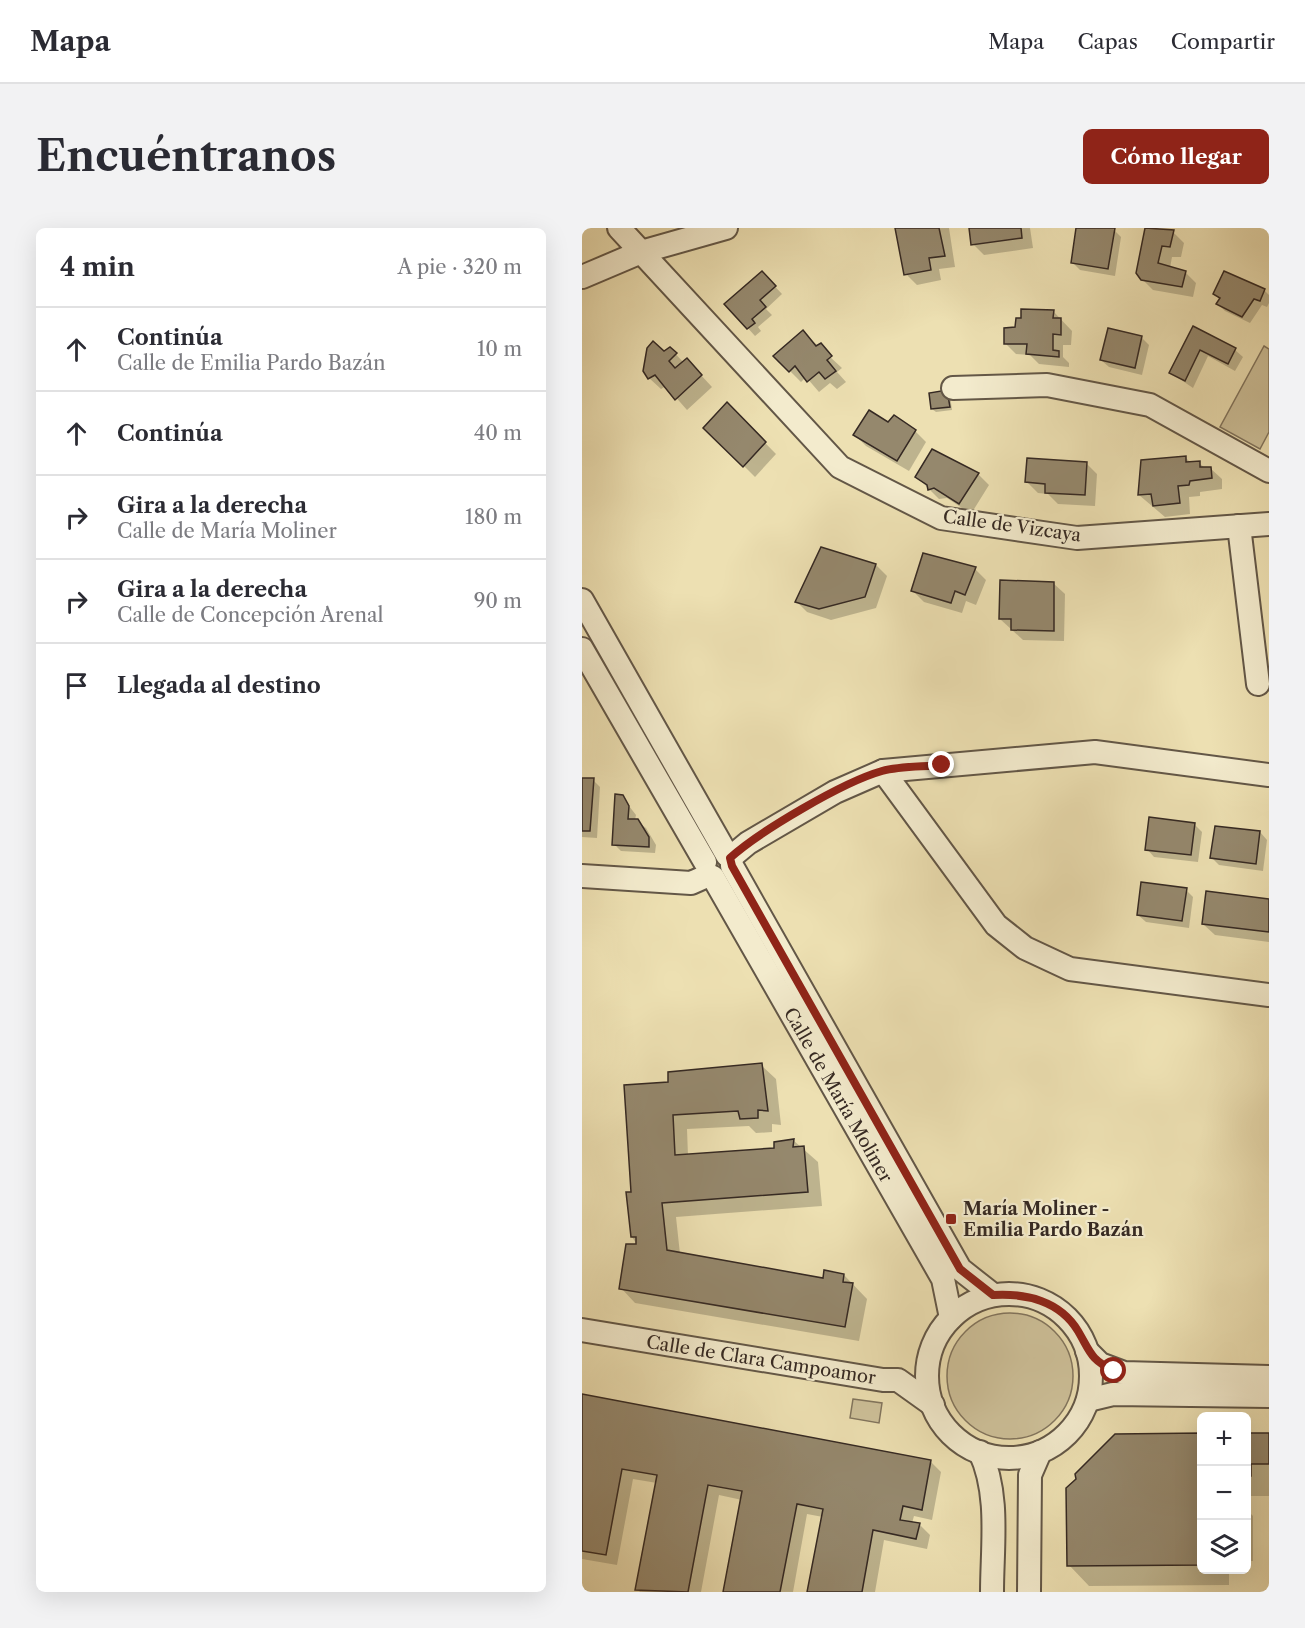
<!DOCTYPE html>
<html lang="es">
<head>
<meta charset="utf-8">
<style>
	:root { --surface:#fff; --page:#f2f2f3; --text:#2b2b33; --muted:#7c7c81; --line:#e1e1e2; --accent:#8f2418 }
	body { margin:0; font-family:"Libre Caslon Text",serif; background:var(--page); color:var(--text) }
	.controls { position:absolute; right:18px; bottom:18px; display:grid; overflow:hidden; border-radius:9px; box-shadow:0 6px 24px #0002 }
	.controls button { width:54px; height:54px; display:grid; place-items:center; padding:0; border:0; border-bottom:2px solid var(--line); background:var(--surface); color:var(--text); font:30px sans-serif }
	.stop { position:absolute; width:18px; height:18px; margin:-14px; border:4px solid #8f2418; border-radius:50%; background:#fff }
	.stop.end { background:#8f2418; border-color:#fff; box-shadow:0 2px 6px #0008 }
	.list { margin:0; padding:0; list-style:none }
	h2 { display:flex; justify-content:space-between; align-items:center; height:78px; margin:0; padding:0 24px; font-size:26px }
	h2 small { font-size:20px; font-weight:400; color:var(--muted) }
	.list li { display:grid; grid-template-columns:39px 1fr auto; gap:18px; align-items:center; box-sizing:border-box; height:84px; padding:0 24px; border-top:2px solid var(--line) }
	.list b { display:block; font-size:22px; white-space:nowrap }
	.list p { margin:0; font-size:20px; white-space:nowrap; color:var(--muted) }
	.list em { font-size:20px; font-style:normal; color:var(--muted) }
	.icon { flex:none; width:33px; height:33px; fill:none; stroke:currentColor; stroke-width:2; stroke-linecap:round; stroke-linejoin:round }
	.map { position:relative; flex:none; width:687px; height:1364px; overflow:hidden; border-radius:9px }
	header { display:flex; align-items:center; gap:36px; box-sizing:border-box; height:84px; padding:0 30px; background:var(--surface); border-bottom:2px solid var(--line) }
	header strong { font-size:28px }
	nav { display:flex; gap:33px; margin-inline-start:auto; font-size:21px }
	.intro { display:flex; align-items:center; justify-content:space-between; box-sizing:border-box; height:144px; padding:0 36px }
	h1 { margin:0; font-size:42px }
	.button { padding:15px 27px; border-radius:9px; background:var(--accent); color:#fff; font-size:21px; font-weight:700 }
	main { display:flex; gap:36px; padding:0 36px }
	aside { flex:1; background:var(--surface); border-radius:9px; box-shadow:0 6px 24px #0002 }
	.map>svg:first-child { display:block }
	.green { fill:#cec19a; stroke:#82755e; stroke-width:1.5 }
	.shadow { fill:#0003 }
	.building { fill:#95886d; stroke:#352923; stroke-width:1.5 }
	.lines { fill:none; stroke-linecap:round; stroke-linejoin:round }
	.minor-casing { stroke:#635747; stroke-width:26 }
	.minor { stroke:#f3ebcd; stroke-width:22 }
	.route { stroke:#8f2418; stroke-width:8 }
	.poi-dot { fill:#8f2418; stroke:#f3ebcd; stroke-width:2 }
	.labels { text-anchor:middle; dominant-baseline:central; stroke-width:4.5; stroke-linejoin:round; paint-order:stroke }
	.street-label { font-size:18px; fill:#352923; stroke:#f3ebcd }
	.poi-label { font-size:18px; font-weight:bold; fill:#352923; stroke:#f3ebcd; text-anchor:start }
</style>
</head>
<body>
<header>
<strong>Mapa</strong>
<nav><a>Mapa</a><a>Capas</a><a>Compartir</a></nav>
</header>
<div class="intro"><h1>Encuéntranos</h1><a class="button">Cómo llegar</a></div>
<main>
<aside>
<h2>4 min<small>A pie · 320 m</small></h2>
<ul class="list">
<li><svg class="icon" aria-label="ahead" viewBox="0 0 24 24"><path d="M12 20V5M6 11l6-6 6 6"/></svg><div><b>Continúa</b><p>Calle de Emilia Pardo Bazán</p></div><em>10 m</em></li>
<li><svg class="icon" aria-label="ahead" viewBox="0 0 24 24"><path d="M12 20V5M6 11l6-6 6 6"/></svg><div><b>Continúa</b></div><em>40 m</em></li>
<li><svg class="icon" aria-label="right" viewBox="0 0 24 24"><path d="M7 20v-9h11M14 6l5 5-5 5"/></svg><div><b>Gira a la derecha</b><p>Calle de María Moliner</p></div><em>180 m</em></li>
<li><svg class="icon" aria-label="right" viewBox="0 0 24 24"><path d="M7 20v-9h11M14 6l5 5-5 5"/></svg><div><b>Gira a la derecha</b><p>Calle de Concepción Arenal</p></div><em>90 m</em></li>
<li><svg class="icon" aria-label="arrive" viewBox="0 0 24 24"><path d="M6 21V4h12l-3 4 3 4H6"/></svg><div><b>Llegada al destino</b></div></li>
</ul>
</aside>
<div class="map">
<svg width="687" height="1364" viewBox="0 0 687 1364">
	<rect width="100%" height="100%" fill="#ede0b2"/>
	<filter id="stains"><feTurbulence type="fractalNoise" baseFrequency=".00333" numOctaves="4"/><feColorMatrix values="0 0 0 0 .2 0 0 0 0 .09 0 0 0 0 .02 0 0 0 .5 -.17"/></filter>
	<radialGradient id="worn" r=".72"><stop offset=".6" stop-color="#630" stop-opacity="0"/><stop offset="1" stop-color="#630" stop-opacity=".3"/></radialGradient>
	<g class="green">
		<path d="M682 118 687 121V204L678 221 638 199Z"/>
		<circle cx="428" cy="1148" r="63"/>
		<path d="M271 1171 300 1175 297 1195 268 1190Z"/>
	</g>
	<g class="shadow">
		<path d="M315 0H367L373 39 357 41 359 52 335 57 324 46Z"/>
		<path d="M389 0H448L451 20 402 27 391 16Z"/>
		<path d="M496 0 532 2 539 9 533 48 498 42 490 34Z"/>
		<path d="M564 0 591 4 602 15 599 29H590L588 40 603 44 614 55 611 69 571 62 560 51 555 44Z"/>
		<path d="M180 45 200 66 184 81 190 87 176 99 179 103 173 108 144 76Z"/>
		<path d="M682 62 687 67V75L685 79 680 77 668 95 643 83 636 76 639 71 633 65Z"/>
		<path d="M471 83 490 103 489 117H481V129L487 135V139L457 136 448 127 434 126 423 115 440 92Z"/>
		<path d="M612 100 653 122 661 129 653 143 626 128 611 160 589 145Z"/>
		<path d="M221 104 260 140 255 144 264 154 255 161 248 155 237 164 224 149 219 154 208 143Z"/>
		<path d="M560 110 567 117 560 147 527 139 519 132Z"/>
		<path d="M88 120 102 135 105 132 130 159 105 182 84 158 79 161 67 150 81 124Z"/>
		<path d="M368 167 370 182 354 184 350 181Z"/>
		<path d="M145 176 194 226 173 249 124 200Z"/>
		<path d="M306 196 333 203 344 214 327 243 284 218 273 207Z"/>
		<path d="M603 229 609 235H617L623 240H628L640 251V261L618 264V268L607 269 608 286 583 289 557 267Z"/>
		<path d="M504 235 515 246 513 278 476 276 466 266 456 265 445 254Z"/>
		<path d="M396 246 407 257 389 286 365 270 357 271 335 249Z"/>
		<path d="M240 321 294 337 305 348 294 380 249 392 225 384 214 373Z"/>
		<path d="M393 341 404 352 394 377 384 373 380 385 342 374 330 362Z"/>
		<path d="M471 355 483 366 482 413 441 412 418 391Z"/>
		<path d="M0 551 11 552 18 559 15 610 0 609Z"/>
		<path d="M40 569 54 587 53 592 64 600 74 617 73 625 39 623 32 616Z"/>
		<path d="M612 596 620 604 616 634 572 629 565 621Z"/>
		<path d="M678 604 685 612 681 643 637 637 630 630Z"/>
		<path d="M604 662 611 669 607 700 564 694 556 687Z"/>
		<path d="M687 672V714L633 707 621 696Z"/>
		<path d="M179 837 194 851 199 897 190 896V904L174 905 167 898 105 901 106 928 194 921 211 912 236 934 240 978 94 989 98 1026 242 1052 262 1047 285 1071 277 1113 53 1075 39 1060 56 1018 50 1009 51 965 87 856Z"/>
		<path d="M0 1168 348 1233 359 1244 350 1292 332 1288 330 1295 337 1296 348 1307 345 1321 302 1312 293 1364H227L241 1289 225 1286 211 1364H143L160 1272 137 1267 119 1364H58L55 1361 75 1255 51 1251 35 1337 0 1331Z"/>
		<rect x="664" y="1206" width="23" height="62"/>
		<path d="M620 1207V1342H647V1357L507 1358 487 1337Z"/>
		<path d="M664 1281 671 1288V1333H664Z"/>
	</g>
	<g class="building">
		<path d="M313 0H357L363 28 347 30 349 42 322 47Z"/>
		<path d="M387 0H439L440 10 389 17Z"/>
		<path d="M494 0H533L526 41 489 35Z"/>
		<path d="M563 0 592 2 588 19 580 18 576 35 604 43 600 59 559 52 554 45Z"/>
		<path d="M180 43 194 58 178 72 184 79 170 91 173 95 165 101 142 76Z"/>
		<path d="M642 43 683 61 678 73 672 71 660 89 634 76 638 70 631 66Z"/>
		<path d="M439 81 472 82 471 90H479V107L471 106V122L477 123V129L444 126 445 116H422V100L433 99 434 90H439Z"/>
		<path d="M611 98 654 120 646 136 618 122 603 153 587 145Z"/>
		<path d="M526 100 560 108 553 140 518 132Z"/>
		<path d="M221 102 234 118 239 115 250 128 245 132 254 143 243 151 237 144 225 154 213 138 207 144 191 128Z"/>
		<path d="M71 113 82 123 88 119 95 125 87 133 93 140 105 130 120 147 93 172 73 147 66 151 61 143 65 120Z"/>
		<path d="M365 162 368 179 349 181 347 165Z"/>
		<path d="M145 174 184 214 161 239 121 200Z"/>
		<path d="M287 182 306 194 312 187 334 202 315 233 271 207Z"/>
		<path d="M350 221 397 245 377 276 352 260 346 262 345 257 333 249Z"/>
		<path d="M604 228V234L618 233V239H629L630 250 608 253 607 257 596 258 598 275 571 278 569 266 556 267 559 232Z"/>
		<path d="M445 230 505 234 503 267 463 265V256L443 254Z"/>
		<path d="M239 319 294 336 283 369 237 381 213 374Z"/>
		<path d="M341 325 394 339 383 367 373 363 369 375 329 363Z"/>
		<path d="M418 352 472 354V403L429 402V391H417Z"/>
		<path d="M0 550H12L8 603H0Z"/>
		<path d="M33 566 41 567 47 578 46 591H56L67 609V619L30 617Z"/>
		<path d="M567 589 613 595 609 627 563 622Z"/>
		<path d="M633 598 678 603 674 636 628 630Z"/>
		<path d="M559 654 605 660 600 693 555 687Z"/>
		<path d="M624 663 687 671V704L620 696Z"/>
		<path d="M180 835 186 883 176 882V890L158 891 156 883 91 887 93 927 192 920V914L212 911 211 919 222 918 226 964 80 975 85 1022 241 1050 242 1042 262 1046 261 1054 271 1055 263 1099 37 1061 44 1016H54V1009H49L44 964H49L42 857 86 854V844Z"/>
		<path d="M0 1166 349 1232 340 1282 321 1278 318 1292 338 1295 334 1311 291 1302 280 1364H225L241 1281 215 1276 198 1364H141L160 1263 126 1257 106 1364 53 1362 75 1247 40 1241 24 1327 0 1323Z"/>
		<path d="M620 1205V1337L485 1338 484 1260 494 1251 493 1246 533 1206Z"/>
		<path d="M664 1205H687V1236H669V1248H664Z"/>
	</g>
	<g class="lines">
		<g class="minor-casing">
			<g id="minor">
				<path d="M37 0 258 239 359 290 495 310 687 296"/>
				<path d="M0 49 59 24 144 0"/>
				<path d="M371 160 465 157 568 177 687 243"/>
				<path d="M657 298 676 456"/>
				<path d="M0 372 145 627"/>
				<path d="M0 421 123 634"/>
				<path d="M301 543 414 697 443 720 488 741 687 767"/>
				<path d="M148 630 166 615 253 564 301 543 513 524 687 547"/>
				<path d="M150 638 378 1041 411 1067"/>
				<path d="M0 648 109 655 127 647"/>
				<path d="M131 649 361 1051 369 1090"/>
				<circle cx="427" cy="1148" r="82"/>
				<path d="M0 1102 301 1152H316L351 1177"/>
				<path d="M505 1123 518 1136 542 1145 687 1149"/>
				<path d="M506 1172 531 1166 687 1168"/>
				<path d="M398 1224C418 1266 410 1319 410 1364"/>
				<path d="M447 1364 448 1247 458 1224"/>
			</g>
		</g>
		<use href="#minor" class="minor"/>
	</g>
	<g class="lines">
		<path class="route" d="M360 537C341 539 318 538 300 543 261 554 178 603 148 630L150 638 378 1041 411 1067C444 1065 478 1073 496 1103 509 1125 508 1131 532 1143"/>
	</g>
	<rect class="poi-dot" x="363" y="985" width="12" height="12" rx="3"/>
	<g class="labels">
		<g class="street-label">
			<text transform="translate(430 298) rotate(8)">Calle de Vizcaya</text>
			<text transform="translate(256 867) rotate(60)">Calle de María Moliner</text>
			<text transform="translate(179 1132) rotate(9)">Calle de Clara Campoamor</text>
		</g>
		<g class="poi-label">
			<text x="381" y="981">María Moliner -<tspan x="381" dy="21">Emilia Pardo Bazán</tspan></text>
		</g>
	</g>
	<rect width="100%" height="100%" filter="url(#stains)"/>
	<rect width="100%" height="100%" fill="url(#worn)"/>
</svg>
<div class="controls">
<button>+</button>
<button>−</button>
<button><svg class="icon" aria-label="layers" viewBox="0 0 24 24"><path d="M12 4l9 5-9 5-9-5zM3 14l9 5 9-5"/></svg></button>
</div>
<div class="stop" style="left:532px;top:1143px"></div>
<div class="stop end" style="left:360px;top:537px"></div>
</div>
</main>
</body>
</html>
